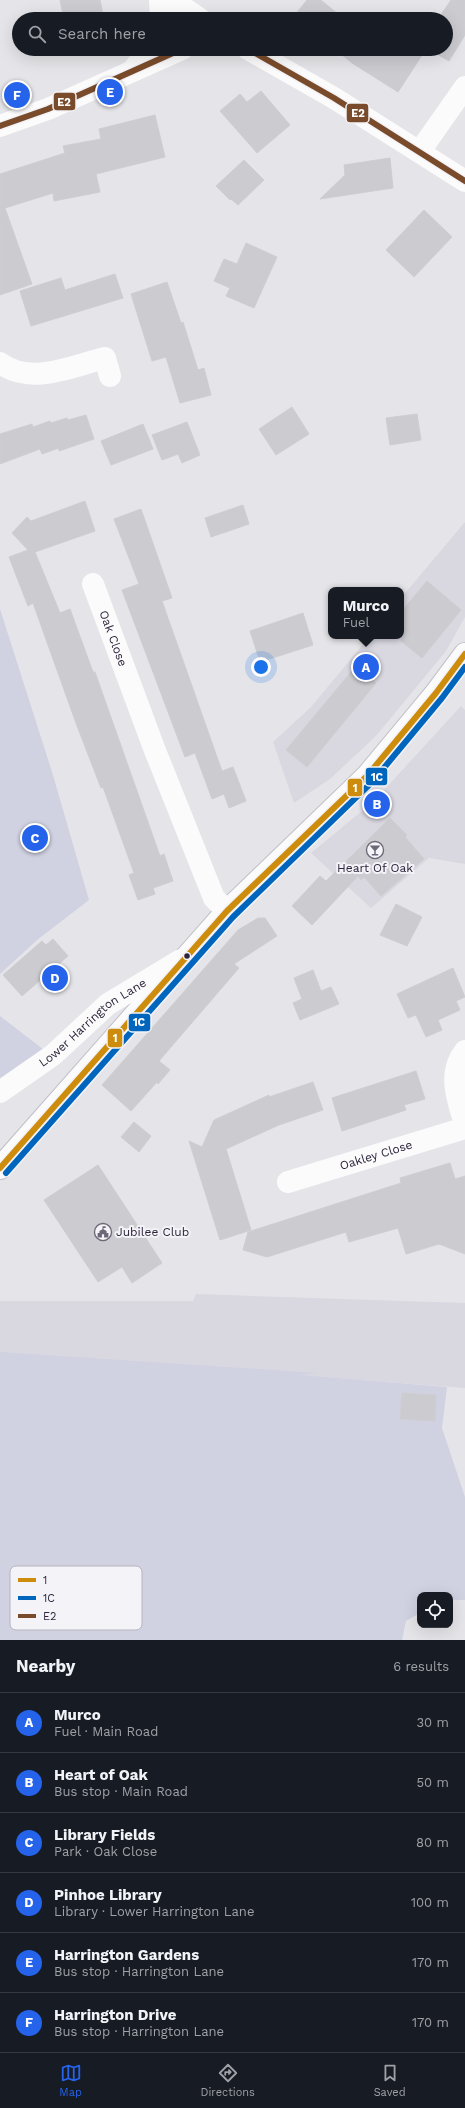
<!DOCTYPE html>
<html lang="en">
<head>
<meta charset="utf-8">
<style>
	:root { --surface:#171b24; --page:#242831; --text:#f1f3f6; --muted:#9ea1a6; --line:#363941; --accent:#2563eb }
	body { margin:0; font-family:"Work Sans",sans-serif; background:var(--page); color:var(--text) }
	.controls { position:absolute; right:12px; bottom:12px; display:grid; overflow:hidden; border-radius:8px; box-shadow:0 4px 16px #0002 }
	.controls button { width:36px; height:36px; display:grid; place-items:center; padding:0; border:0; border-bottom:1px solid var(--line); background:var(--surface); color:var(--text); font:20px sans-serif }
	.you { position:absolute; left:261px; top:667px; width:14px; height:14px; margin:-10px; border:3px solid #fff; border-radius:50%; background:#1a73e8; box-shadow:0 0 0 6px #1a73e833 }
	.badge { display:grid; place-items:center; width:26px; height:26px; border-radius:50%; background:var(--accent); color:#fff; font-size:13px; font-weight:700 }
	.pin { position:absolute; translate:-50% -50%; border:2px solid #fff; box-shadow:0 1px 4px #0006 }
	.popup { position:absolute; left:328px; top:587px; width:76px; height:52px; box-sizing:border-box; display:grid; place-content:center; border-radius:8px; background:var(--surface); filter:drop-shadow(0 1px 3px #0005); font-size:13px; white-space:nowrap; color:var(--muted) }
	.popup b { font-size:15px; color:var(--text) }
	.popup::after { content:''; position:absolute; left:50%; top:100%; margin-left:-8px; border:8px solid transparent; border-top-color:var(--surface) }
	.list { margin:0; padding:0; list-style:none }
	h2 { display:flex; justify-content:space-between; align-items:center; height:52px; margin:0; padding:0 16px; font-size:17px }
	h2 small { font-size:13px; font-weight:400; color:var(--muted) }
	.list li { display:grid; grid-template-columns:26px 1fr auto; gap:12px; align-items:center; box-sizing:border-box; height:60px; padding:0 16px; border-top:1px solid var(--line) }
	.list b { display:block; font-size:15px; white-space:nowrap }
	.list p { margin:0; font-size:13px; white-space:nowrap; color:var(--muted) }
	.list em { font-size:13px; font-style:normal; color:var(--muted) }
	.icon { flex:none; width:22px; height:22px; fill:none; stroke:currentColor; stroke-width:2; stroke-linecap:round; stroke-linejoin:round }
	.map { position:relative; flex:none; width:465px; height:1640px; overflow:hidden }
	.search { position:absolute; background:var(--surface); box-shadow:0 4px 16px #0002; left:12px; right:12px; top:12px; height:44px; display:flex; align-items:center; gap:10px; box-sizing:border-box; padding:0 14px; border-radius:22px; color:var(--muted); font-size:15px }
	.sheet { height:412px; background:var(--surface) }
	nav { display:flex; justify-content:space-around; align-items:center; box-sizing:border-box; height:56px; border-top:1px solid var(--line); background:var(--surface); font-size:11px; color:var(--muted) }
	nav a { display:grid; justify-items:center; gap:2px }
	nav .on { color:var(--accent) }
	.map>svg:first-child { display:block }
	.built { fill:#d9d8e1 }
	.green { fill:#d0d1e1 }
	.building { fill:#cccbd0; stroke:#ceced2 }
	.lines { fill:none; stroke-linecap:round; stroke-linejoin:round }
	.secondary-casing { stroke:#c3c1c8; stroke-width:24 }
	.minor { stroke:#fbfbfc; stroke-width:22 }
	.tertiary { stroke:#fbfbfc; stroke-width:22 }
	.secondary { stroke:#fbfbfc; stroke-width:22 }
	.bus-1-casing { stroke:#f3f3f8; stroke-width:9 }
	.bus-2-casing { stroke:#f3f3f8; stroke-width:9 }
	.bus-3-casing { stroke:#f3f3f8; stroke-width:9 }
	.bus-1 { stroke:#ce8c0c; stroke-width:6 }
	.bus-2 { stroke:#0065bd; stroke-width:6 }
	.bus-3 { stroke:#7a4b2a; stroke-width:6 }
	.bus-dot { fill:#2c243a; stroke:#f3f3f8; stroke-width:1.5 }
	.labels { text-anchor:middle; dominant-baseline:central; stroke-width:4; stroke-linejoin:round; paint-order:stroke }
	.street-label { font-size:12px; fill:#2c243a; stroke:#f3f3f8 }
	.poi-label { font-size:12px; fill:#2c243a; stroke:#f3f3f8 }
	.key { fill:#f3f3f8; stroke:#b7b5bf; stroke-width:1 }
	.key-label { font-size:11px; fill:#2c243a }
	.line-badge { stroke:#f3f3f8; stroke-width:1.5 }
	.badge-label { font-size:11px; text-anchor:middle; font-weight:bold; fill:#fff }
</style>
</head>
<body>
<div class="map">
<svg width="465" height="1640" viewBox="0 0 465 1640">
	<rect width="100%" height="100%" fill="#e5e5e9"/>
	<g class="built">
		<path d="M465 522V617L446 651 376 736 330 779 294 803 273 742 311 707 370 636H401V598Z"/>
		<path d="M461 706 465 710V864L429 858 371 908 311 853 374 801Z"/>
		<path d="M196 1294 465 1303V1388L0 1353V1301H193Z"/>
	</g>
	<g class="green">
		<path d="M0 609 53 775 89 900 37 940 0 974Z"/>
		<path d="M0 1016 48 1053 0 1086Z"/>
		<path d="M0 1352 317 1373 300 1375 447 1387 442 1428 465 1497V1600H450V1595H420V1613L406 1621 402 1640H0Z"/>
	</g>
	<g class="building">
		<path d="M60 0H100L104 19H64Z"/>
		<path d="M307 0H321L344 19H297L294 16Z"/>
		<path d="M451 0H465V35L449 61 428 49H446V19H438Z"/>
		<path d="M335 49H426L398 92 352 63Z"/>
		<path d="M261 91 290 125 257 153 220 111 240 94 247 102Z"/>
		<path d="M155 115 165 157 96 174 100 192 54 201 53 193 5 208 32 284 0 295V174L65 153 63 146 101 139 99 129Z"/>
		<path d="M390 158 393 188 320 199 345 175 344 165Z"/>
		<path d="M244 160 264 180 238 205 231 199 230 200 216 186Z"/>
		<path d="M424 210 452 237 414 277 386 250Z"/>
		<path d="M246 243 277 257 254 308 226 296 230 288 214 281 224 259 237 264Z"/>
		<path d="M115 274 123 298 31 326 20 291 61 278 65 290Z"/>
		<path d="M167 282 181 323 183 322 198 370 204 368 211 395 180 403 166 357 152 361 131 294Z"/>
		<path d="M292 407 309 434 276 455 259 429Z"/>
		<path d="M417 414 421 440 390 445 386 418Z"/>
		<path d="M86 415 94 439 59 451V448L42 454 40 449 0 464V434L32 424 33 427 50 421 51 423 67 418 68 420Z"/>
		<path d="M187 422 200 455 182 463 178 454 162 460 152 435Z"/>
		<path d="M143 424 153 449 111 465 101 441Z"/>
		<path d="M85 501 95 531 35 552 60 613 70 609 93 672H95L160 856 164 854 173 881 153 888 155 894 138 900 129 875 134 873 103 787 101 788 77 726 33 603 28 606 9 557 28 550 12 533 27 517 31 521Z"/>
		<path d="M243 505 249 524 211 537 205 518Z"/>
		<path d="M141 509 172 598 162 601 222 771 233 767 246 801 229 808 224 794 212 799 195 753 185 757 122 590 139 584 114 519Z"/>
		<path d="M427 581 461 610 422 658 401 641V612Z"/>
		<path d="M303 613 313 645 260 662 250 631Z"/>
		<path d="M356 666 376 683 307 767 286 750Z"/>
		<path d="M390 818 407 835 405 837 424 859 381 896 364 877 361 880 358 876 312 925 292 906 320 876 326 881Z"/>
		<path d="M396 904 422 917 407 946 380 935Z"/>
		<path d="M258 918H265L277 936 234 964 239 968 159 1061 170 1070 158 1084 157 1082 131 1111 102 1085 238 930Z"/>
		<path d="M53 939 68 956 22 996 3 975 42 941 46 945Z"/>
		<path d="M453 968 465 997 456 1001 460 1010 438 1020 442 1030 426 1037 416 1015 408 1018 397 994Z"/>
		<path d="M313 970 321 991 331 987 339 1004 300 1020 293 1003 302 999 294 978Z"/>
		<path d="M416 1071 425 1099 404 1105 406 1110 342 1131 332 1098Z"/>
		<path d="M313 1082 323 1110 279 1125 226 1149 251 1230 220 1240 189 1141 202 1147 214 1120 269 1095V1097Z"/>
		<path d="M134 1122 151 1136 139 1152 121 1137Z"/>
		<path d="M450 1163 455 1179 465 1176V1254L439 1244 406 1254 398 1228 349 1242 346 1232 267 1257 243 1250 248 1232 401 1183 400 1178Z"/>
		<path d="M98 1165 162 1263 132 1283 122 1267 98 1282 44 1200Z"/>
		<path d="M402 1393 436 1395 435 1421 400 1419Z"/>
	</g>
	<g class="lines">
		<g class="secondary-casing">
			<path id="secondary" d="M0 1168 227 911 367 776 436 693 465 654"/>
		</g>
		<g class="minor">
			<path d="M160 0 161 19"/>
			<path d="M172 0 200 19"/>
			<path d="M132 71 150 49"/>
			<path d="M420 151 465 87"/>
			<path d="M0 363C31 386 72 366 105 358L110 376"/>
			<path id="s1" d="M93 584 154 748 214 898 227 911"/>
			<path d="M465 1051C447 1073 458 1101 465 1124"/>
			<path id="s2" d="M0 1092 53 1055 108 1004 181 960"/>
			<path id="s3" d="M288 1182 465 1128"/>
		</g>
		<g class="tertiary">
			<path d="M248 49 334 98 465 181"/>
			<path d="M0 126 48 109 182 49"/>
		</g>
		<use href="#secondary" class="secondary"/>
		<g class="bus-1-casing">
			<path id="bus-1" d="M0 1168 227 911 367 776 436 693 465 654"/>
		</g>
		<g class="bus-2-casing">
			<path id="bus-2" d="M6 1173 233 917 373 781 442 698 465 667"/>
		</g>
		<g class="bus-3-casing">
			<g id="bus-3">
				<path d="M248 49 334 98 465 181"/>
				<path d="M0 126 48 109 182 49"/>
			</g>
		</g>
		<use href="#bus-1" class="bus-1"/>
		<use href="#bus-2" class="bus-2"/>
		<use href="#bus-3" class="bus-3"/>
	</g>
	<defs>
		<g id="bar-ring" transform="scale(0.9)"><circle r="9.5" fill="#f3f3f8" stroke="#6d6877" stroke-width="1.5"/><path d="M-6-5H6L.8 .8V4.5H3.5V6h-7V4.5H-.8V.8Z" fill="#6d6877"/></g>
		<g id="civic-ring" transform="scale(0.9)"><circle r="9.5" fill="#f3f3f8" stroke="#6d6877" stroke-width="1.5"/><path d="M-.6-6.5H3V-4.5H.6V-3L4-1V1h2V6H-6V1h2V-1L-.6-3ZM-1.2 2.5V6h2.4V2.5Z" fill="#6d6877"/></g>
	</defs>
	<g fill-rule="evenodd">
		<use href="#bar-ring" x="375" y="850"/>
		<use href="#civic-ring" x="103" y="1232"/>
	</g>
	<circle class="bus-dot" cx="187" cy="956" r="3.5"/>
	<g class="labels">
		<g class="street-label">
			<text stroke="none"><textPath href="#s1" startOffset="58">Oak Close</textPath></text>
			<text stroke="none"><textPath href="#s2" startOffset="116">Lower Harrington Lane</textPath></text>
			<text stroke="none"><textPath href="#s3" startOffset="92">Oakley Close</textPath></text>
		</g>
		<g class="poi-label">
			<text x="375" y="868">Heart Of Oak</text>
			<text x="116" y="1232" text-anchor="start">Jubilee Club</text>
		</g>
	</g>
	<rect x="10" y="1566" width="132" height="64" rx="6" class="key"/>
	<rect x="18" y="1578" width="18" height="4" fill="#ce8c0c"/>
	<rect x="18" y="1596" width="18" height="4" fill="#0065bd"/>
	<rect x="18" y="1614" width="18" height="4" fill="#7a4b2a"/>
	<g class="key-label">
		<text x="43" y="1584">1</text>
		<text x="43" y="1602">1C</text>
		<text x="43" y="1620">E2</text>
	</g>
	<g class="line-badge">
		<rect x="53" y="92" width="23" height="19" rx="4" fill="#7a4b2a"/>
		<rect x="346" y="103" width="23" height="20" rx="4" fill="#7a4b2a"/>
		<rect x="365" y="767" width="23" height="19" rx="4" fill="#0065bd"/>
		<rect x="347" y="778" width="16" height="19" rx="4" fill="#ce8c0c"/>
		<rect x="128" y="1013" width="23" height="19" rx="4" fill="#0065bd"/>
		<rect x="107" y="1028" width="16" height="20" rx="4" fill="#ce8c0c"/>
	</g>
	<g class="badge-label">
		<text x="64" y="106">E2</text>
		<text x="358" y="117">E2</text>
		<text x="377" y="781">1C</text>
		<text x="355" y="792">1</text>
		<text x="139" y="1026">1C</text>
		<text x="115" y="1042">1</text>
	</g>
</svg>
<div class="controls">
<button><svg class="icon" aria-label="locate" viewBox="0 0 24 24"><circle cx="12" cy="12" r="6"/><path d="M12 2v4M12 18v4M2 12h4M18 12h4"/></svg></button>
</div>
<div class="you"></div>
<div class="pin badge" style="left:366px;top:667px">A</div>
<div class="popup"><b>Murco</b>Fuel</div>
<div class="pin badge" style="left:377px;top:804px">B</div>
<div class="pin badge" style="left:35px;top:838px">C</div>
<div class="pin badge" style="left:55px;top:978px">D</div>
<div class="pin badge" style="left:110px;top:92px">E</div>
<div class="pin badge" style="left:17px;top:95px">F</div>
<div class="search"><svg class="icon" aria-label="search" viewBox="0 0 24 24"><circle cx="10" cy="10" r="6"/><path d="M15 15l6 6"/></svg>Search here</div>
</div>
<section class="sheet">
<h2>Nearby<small>6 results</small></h2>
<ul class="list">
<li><span class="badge">A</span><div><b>Murco</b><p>Fuel · Main Road</p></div><em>30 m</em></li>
<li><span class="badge">B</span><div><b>Heart of Oak</b><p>Bus stop · Main Road</p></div><em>50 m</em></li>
<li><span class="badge">C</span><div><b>Library Fields</b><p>Park · Oak Close</p></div><em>80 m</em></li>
<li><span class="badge">D</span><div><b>Pinhoe Library</b><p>Library · Lower Harrington Lane</p></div><em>100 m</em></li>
<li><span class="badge">E</span><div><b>Harrington Gardens</b><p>Bus stop · Harrington Lane</p></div><em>170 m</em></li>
<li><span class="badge">F</span><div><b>Harrington Drive</b><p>Bus stop · Harrington Lane</p></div><em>170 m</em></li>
</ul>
</section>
<nav>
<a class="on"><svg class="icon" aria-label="map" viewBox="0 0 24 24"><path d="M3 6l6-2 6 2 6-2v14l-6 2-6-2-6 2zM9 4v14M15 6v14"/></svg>Map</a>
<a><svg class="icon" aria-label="directions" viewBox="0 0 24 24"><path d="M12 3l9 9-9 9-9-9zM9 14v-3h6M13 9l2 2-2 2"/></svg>Directions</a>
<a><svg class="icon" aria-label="saved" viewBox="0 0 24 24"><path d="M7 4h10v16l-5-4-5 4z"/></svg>Saved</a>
</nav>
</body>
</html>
